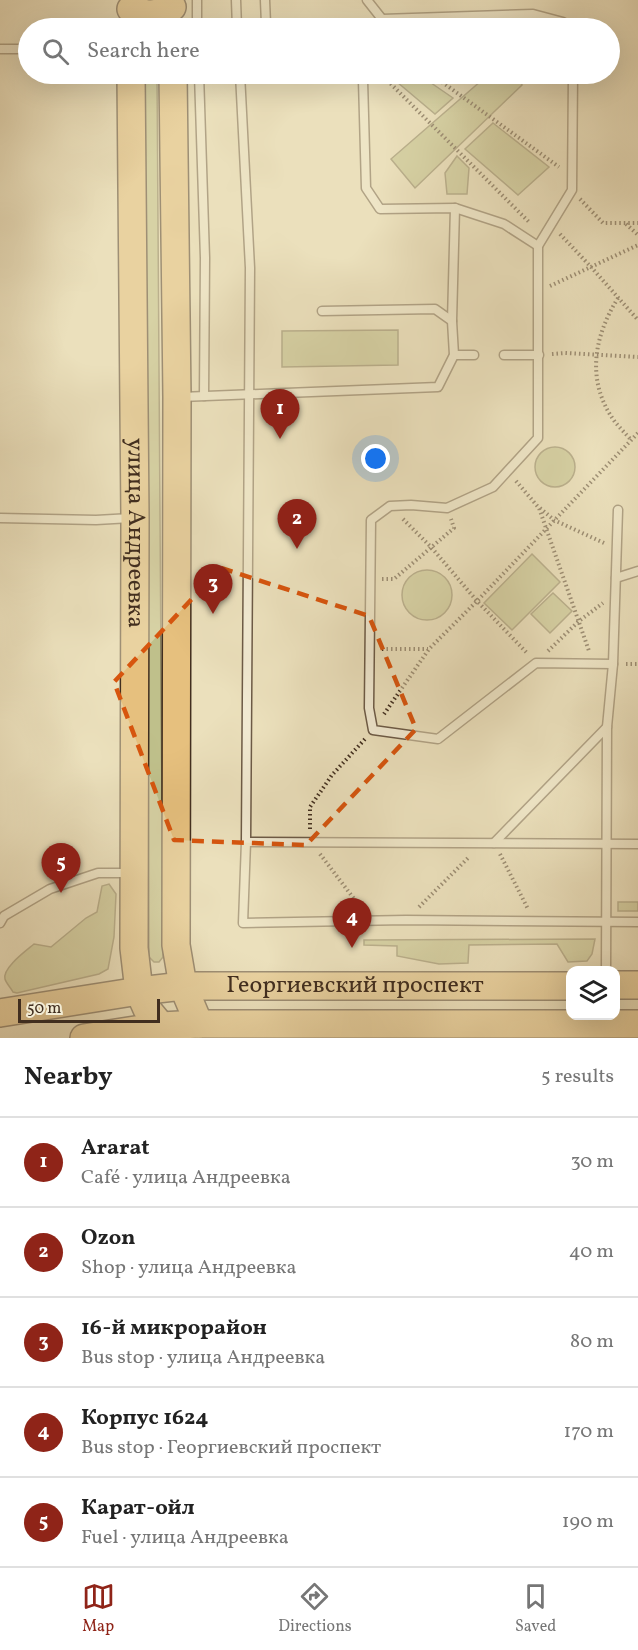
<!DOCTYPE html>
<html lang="en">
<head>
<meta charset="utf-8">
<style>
	:root { --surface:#fff; --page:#f2f2f2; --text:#222; --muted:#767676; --line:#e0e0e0; --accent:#8f2418 }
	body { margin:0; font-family:Vollkorn,serif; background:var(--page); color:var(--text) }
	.controls { position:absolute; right:18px; bottom:18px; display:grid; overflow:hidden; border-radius:12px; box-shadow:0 6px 24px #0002 }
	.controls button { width:54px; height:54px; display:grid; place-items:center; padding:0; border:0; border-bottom:2px solid var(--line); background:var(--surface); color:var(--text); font:30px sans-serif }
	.scale { position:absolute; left:18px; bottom:15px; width:142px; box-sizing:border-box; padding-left:6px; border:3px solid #412e1f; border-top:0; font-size:16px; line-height:21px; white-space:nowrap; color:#412e1f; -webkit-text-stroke:4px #f2ebd3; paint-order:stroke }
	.you { position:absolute; left:376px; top:459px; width:21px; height:21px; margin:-15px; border:4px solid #fff; border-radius:50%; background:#1a73e8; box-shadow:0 0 0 9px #1a73e833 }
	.badge { display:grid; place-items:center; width:39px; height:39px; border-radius:50%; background:var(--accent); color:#fff; font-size:20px; font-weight:700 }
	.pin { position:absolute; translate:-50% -50px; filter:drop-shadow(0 2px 3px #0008) }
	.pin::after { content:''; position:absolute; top:32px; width:21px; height:18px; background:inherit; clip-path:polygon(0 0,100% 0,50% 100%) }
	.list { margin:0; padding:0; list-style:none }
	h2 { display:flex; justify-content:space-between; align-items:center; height:78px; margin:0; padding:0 24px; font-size:26px }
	h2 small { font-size:20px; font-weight:400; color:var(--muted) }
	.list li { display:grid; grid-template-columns:39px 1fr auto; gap:18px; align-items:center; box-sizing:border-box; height:90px; padding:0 24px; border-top:2px solid var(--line) }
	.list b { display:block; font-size:22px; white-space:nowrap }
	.list p { margin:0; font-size:20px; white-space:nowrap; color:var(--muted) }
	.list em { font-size:20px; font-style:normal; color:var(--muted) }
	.icon { flex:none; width:33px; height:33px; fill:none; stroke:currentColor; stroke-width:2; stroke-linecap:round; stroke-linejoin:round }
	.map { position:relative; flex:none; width:638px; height:1038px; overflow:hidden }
	.search { position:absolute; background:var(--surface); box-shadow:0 6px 24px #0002; left:18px; right:18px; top:18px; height:66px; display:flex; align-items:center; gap:15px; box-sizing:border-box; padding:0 21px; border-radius:33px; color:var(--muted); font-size:22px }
	.sheet { height:528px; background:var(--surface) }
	nav { display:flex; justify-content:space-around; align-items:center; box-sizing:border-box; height:84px; border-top:2px solid var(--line); background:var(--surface); font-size:16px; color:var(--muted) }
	nav a { display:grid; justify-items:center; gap:3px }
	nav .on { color:var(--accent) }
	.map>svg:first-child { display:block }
	.green { fill:#bfc08b; stroke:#807755; stroke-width:1.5 }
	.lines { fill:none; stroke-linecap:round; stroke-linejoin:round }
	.service-casing { stroke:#6c5a46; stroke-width:11 }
	.primary-casing { stroke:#412e1f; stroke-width:30 }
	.path { stroke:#412e1f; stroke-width:4; stroke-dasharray:1.5 3; stroke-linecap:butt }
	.service { stroke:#f2ebd3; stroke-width:8 }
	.primary { stroke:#e6c07e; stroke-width:27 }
	.marked { fill:none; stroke:#d7550e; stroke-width:4.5; stroke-dasharray:12 8; stroke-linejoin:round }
	.labels { text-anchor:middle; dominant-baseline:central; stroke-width:4.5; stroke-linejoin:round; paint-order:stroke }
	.street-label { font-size:24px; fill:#412e1f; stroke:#f2ebd3 }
</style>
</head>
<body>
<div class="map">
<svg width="638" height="1038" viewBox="0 0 638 1038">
	<rect width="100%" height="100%" fill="#ebe0bc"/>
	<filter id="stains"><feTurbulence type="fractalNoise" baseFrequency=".00333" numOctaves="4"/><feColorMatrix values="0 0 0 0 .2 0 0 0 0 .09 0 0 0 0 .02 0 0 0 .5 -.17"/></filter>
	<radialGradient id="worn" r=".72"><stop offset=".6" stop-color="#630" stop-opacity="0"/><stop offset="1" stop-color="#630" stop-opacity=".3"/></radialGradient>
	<g class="green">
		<path d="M145 74H157L163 957 159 962H154L149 957Z"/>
		<path d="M405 74H418L453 98 435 114 397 82Z"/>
		<path d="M489 74H519L522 85 415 188 391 159Z"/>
		<path d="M493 123 549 167 518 195 465 149Z"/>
		<path d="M457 156 469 168 467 194H447L445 173Z"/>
		<path d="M398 330V365L282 367V331Z"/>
		<circle cx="555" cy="467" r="20"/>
		<path d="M532 554 560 582 512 630 484 603Z"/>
		<circle cx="427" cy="595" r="25"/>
		<path d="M553 593 572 611 550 633 531 614Z"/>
		<path d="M109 884 116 894 114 937 108 969 99 974 17 993 13 992C11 988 6 983 5 979 2 968 27 950 34 944L51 947 86 918 97 912 102 886Z"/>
		<rect x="618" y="902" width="20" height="9"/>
		<path d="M595 939 592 954 587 961 568 962 557 944 469 945 468 963 439 964 397 956V946L364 945V940Z"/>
	</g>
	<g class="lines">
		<g class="service-casing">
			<g id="service">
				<path d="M197 0V28"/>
				<path d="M236 0 237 28"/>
				<path d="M265 0 266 24"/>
				<path d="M367 0 382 19 379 28"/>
				<path d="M382 19 533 14 563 22 565 28"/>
				<path d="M0 49H28"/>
				<path d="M199 74 205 258 204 396"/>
				<path d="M240 74 250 268 246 842 243 923 406 920 638 922"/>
				<path d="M365 74 363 80 366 188 380 209 455 208 504 224 538 246"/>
				<path d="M573 74 572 190 538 246V438L493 487 447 508 411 505 390 506 371 520 369 708 373 730 438 739 536 663 613 664"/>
				<path d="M452 321 455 208"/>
				<path d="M454 355H474"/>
				<path d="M504 355H539"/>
				<path d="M181 397 438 387 454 355 452 321 435 309 322 311"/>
				<path d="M0 518 96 520 131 518"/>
				<path d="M616 578 638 571"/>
				<path d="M246 842 638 844"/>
				<path d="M494 843 607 727"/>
				<path d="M0 923 4 916 50 889 98 873H129"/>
				<path d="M606 970 607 727 613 664 618 510"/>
			</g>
		</g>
		<g class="primary-casing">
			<g id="primary">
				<path d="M131 9C149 16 154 16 172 7"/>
				<path id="s1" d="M131 74 135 518 134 948 139 991 147 1009 161 1026"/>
				<path d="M173 74 177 397 176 945 183 986 199 1024"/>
				<path d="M616 985H638"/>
				<path id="s2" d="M0 1013 139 991 183 986H570"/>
				<path d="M84 1038 161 1026 199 1024H638"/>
			</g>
		</g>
		<g class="path">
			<path d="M381 74 529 222"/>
			<path d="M431 74 559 167"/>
			<path d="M580 199 603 223H638"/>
			<path d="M626 224 638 235"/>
			<path d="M560 234 591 267 638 320"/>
			<path d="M550 286 638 245"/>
			<path d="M618 298C593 338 586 382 615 422 620 428 626 434 631 440"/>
			<path d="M552 354 565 353 638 357"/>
			<path d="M516 481 539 508 589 651"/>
			<path d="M540 508 554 520 604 543"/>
			<path d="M403 519 431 547 477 601 528 654"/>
			<path d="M382 579H394L454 528 451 519"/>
			<path d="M382 649H428"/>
			<path d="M548 651 579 621 603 603"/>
			<path d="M626 664H638"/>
			<path d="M384 714 429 649 477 601 638 433"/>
			<path d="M310 829V807L332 775 365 739"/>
			<path d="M320 854 361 908"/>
			<path d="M500 854 528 909"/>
			<path d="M419 907 469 857"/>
		</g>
		<use href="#service" class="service"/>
		<use href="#primary" class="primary"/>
	</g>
	<path d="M0 0H638V1038H0ZM221 568 369 616 416 729 306 845 174 840 114 682Z" fill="#ebe0bc" fill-opacity=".55" fill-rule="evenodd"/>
	<path class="marked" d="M221 568 369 616 416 729 306 845 174 840 114 682Z"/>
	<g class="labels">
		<g class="street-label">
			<text stroke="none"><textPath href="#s1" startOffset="459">улица Андреевка</textPath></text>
			<text stroke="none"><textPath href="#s2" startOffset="357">Георгиевский проспект</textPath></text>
		</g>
	</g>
	<rect width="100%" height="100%" filter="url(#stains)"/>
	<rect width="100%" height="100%" fill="url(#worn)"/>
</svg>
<div class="controls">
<button><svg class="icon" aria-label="layers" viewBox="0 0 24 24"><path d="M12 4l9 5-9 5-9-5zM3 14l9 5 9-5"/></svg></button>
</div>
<div class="scale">50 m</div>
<div class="you"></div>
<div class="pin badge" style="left:280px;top:439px">1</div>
<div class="pin badge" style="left:297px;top:549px">2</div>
<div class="pin badge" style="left:213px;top:614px">3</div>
<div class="pin badge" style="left:352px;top:948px">4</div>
<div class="pin badge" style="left:61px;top:893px">5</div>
<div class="search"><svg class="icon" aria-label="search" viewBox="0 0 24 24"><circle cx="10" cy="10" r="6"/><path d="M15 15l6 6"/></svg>Search here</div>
</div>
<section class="sheet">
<h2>Nearby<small>5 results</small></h2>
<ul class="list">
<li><span class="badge">1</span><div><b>Ararat</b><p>Café · улица Андреевка</p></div><em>30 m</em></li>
<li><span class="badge">2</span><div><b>Ozon</b><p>Shop · улица Андреевка</p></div><em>40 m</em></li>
<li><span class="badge">3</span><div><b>16-й микрорайон</b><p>Bus stop · улица Андреевка</p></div><em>80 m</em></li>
<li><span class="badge">4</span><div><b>Корпус 1624</b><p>Bus stop · Георгиевский проспект</p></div><em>170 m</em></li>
<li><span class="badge">5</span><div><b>Карат-ойл</b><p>Fuel · улица Андреевка</p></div><em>190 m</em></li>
</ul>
</section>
<nav>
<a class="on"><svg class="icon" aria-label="map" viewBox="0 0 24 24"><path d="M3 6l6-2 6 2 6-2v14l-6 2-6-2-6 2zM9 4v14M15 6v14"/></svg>Map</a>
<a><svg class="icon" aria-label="directions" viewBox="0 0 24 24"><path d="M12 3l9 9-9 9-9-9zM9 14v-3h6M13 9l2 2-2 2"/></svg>Directions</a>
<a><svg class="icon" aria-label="saved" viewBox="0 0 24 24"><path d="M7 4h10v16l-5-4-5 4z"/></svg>Saved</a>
</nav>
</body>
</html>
